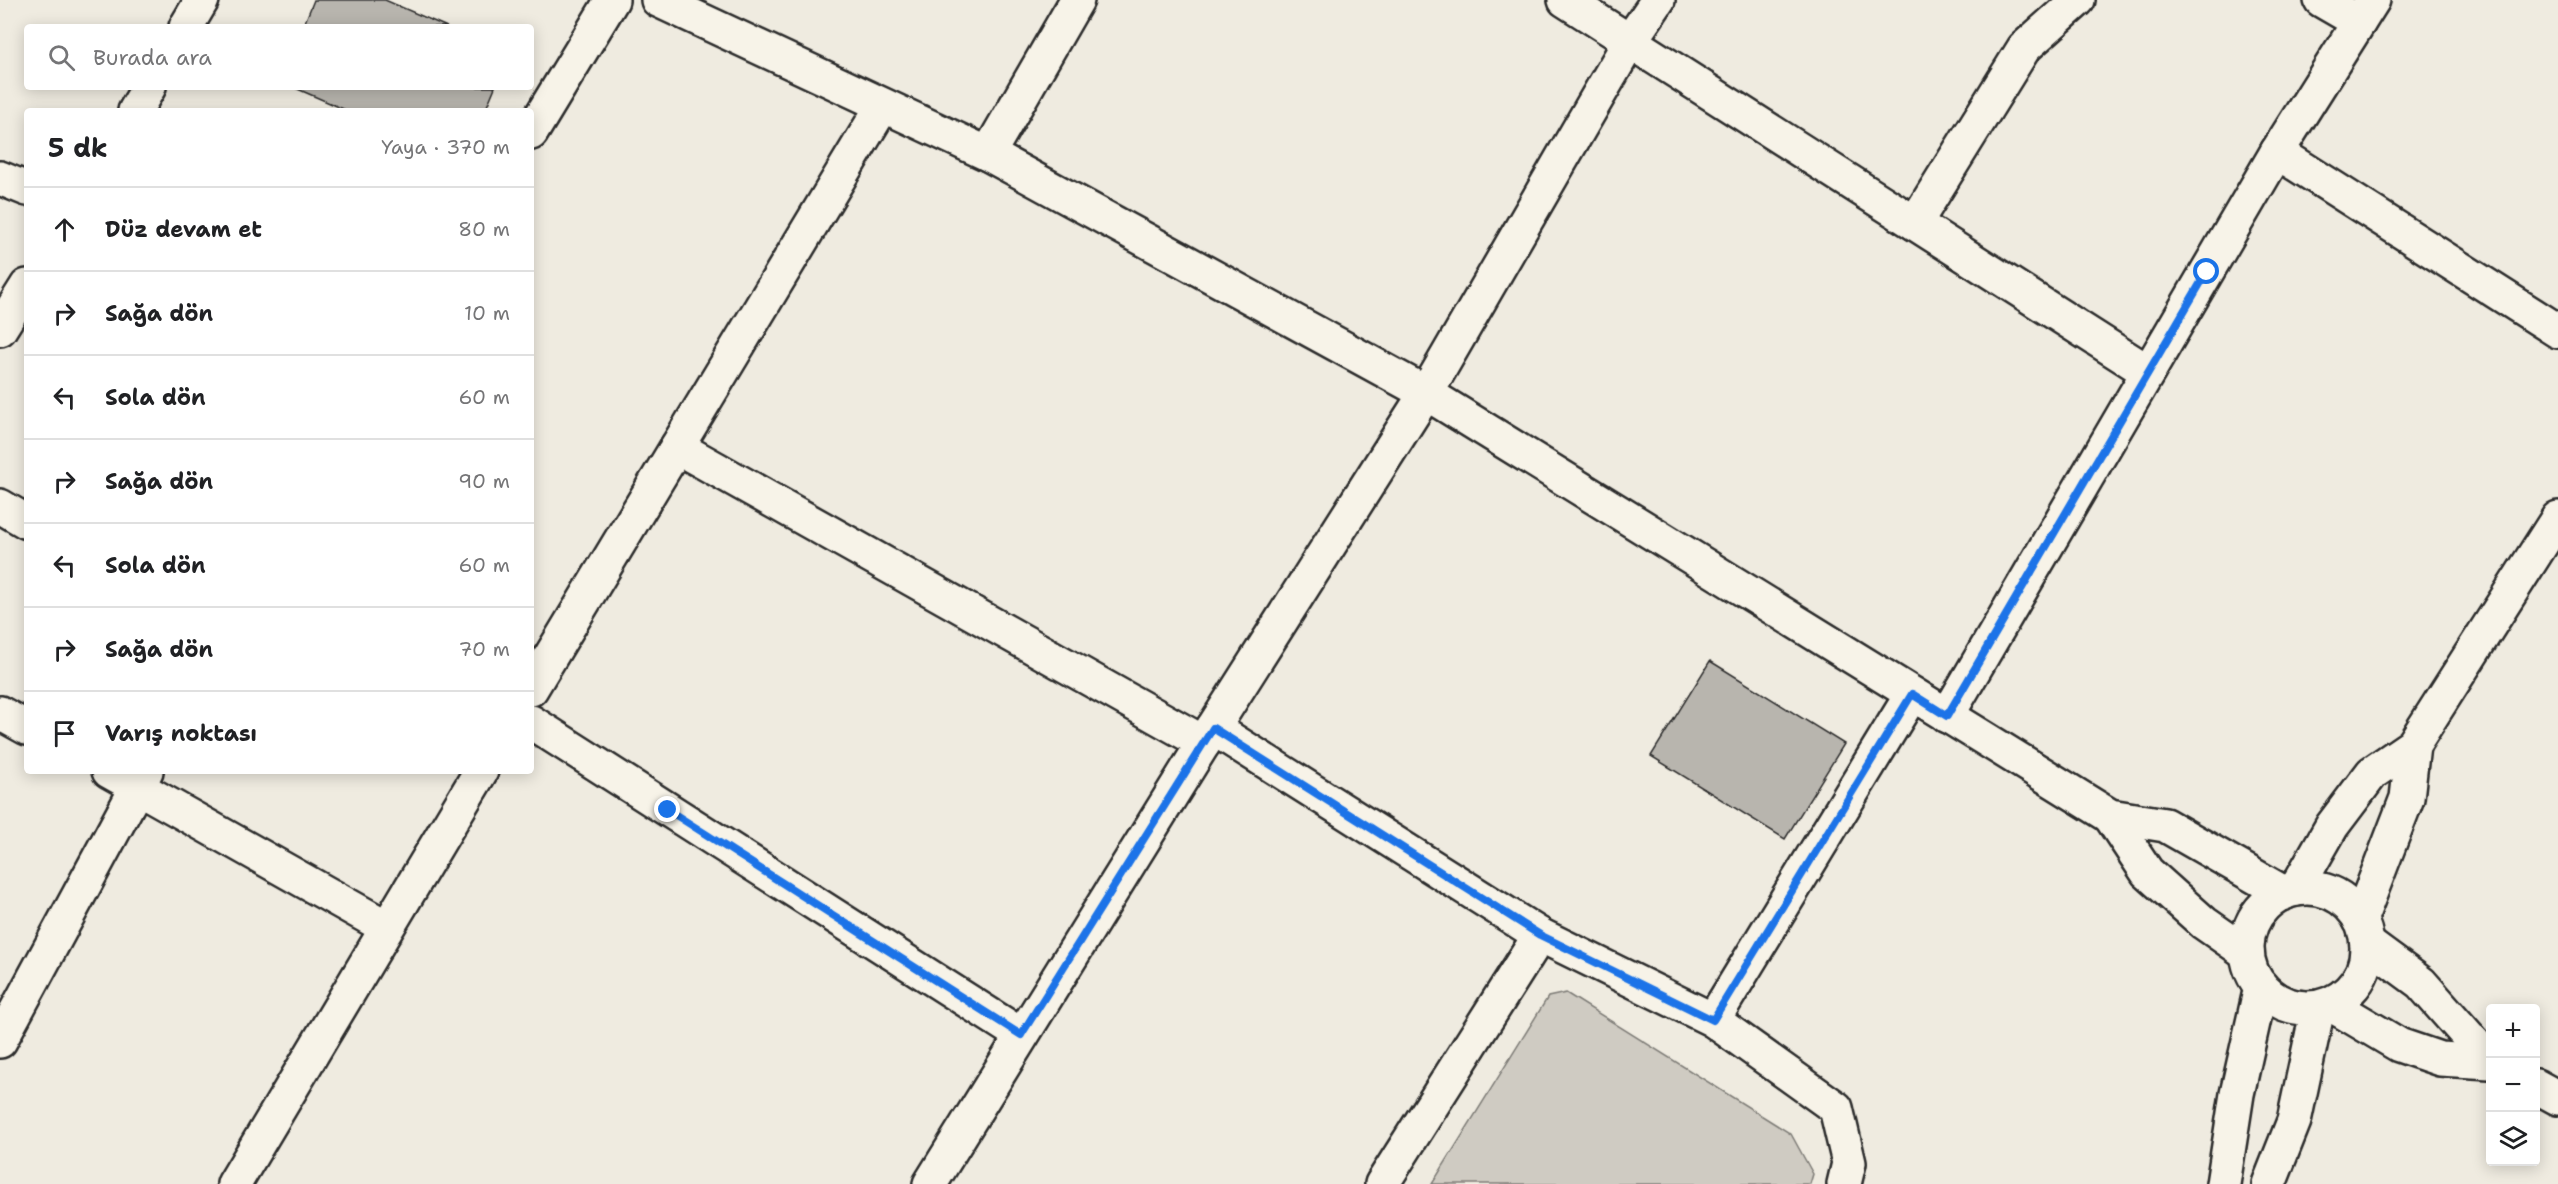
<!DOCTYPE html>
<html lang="tr">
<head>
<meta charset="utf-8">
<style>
	:root { --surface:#fff; --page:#f2f2f2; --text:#202124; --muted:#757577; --line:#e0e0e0 }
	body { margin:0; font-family:"Shantell Sans",sans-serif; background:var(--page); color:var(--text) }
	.controls { position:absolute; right:18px; bottom:18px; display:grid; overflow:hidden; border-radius:6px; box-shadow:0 3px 15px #0003 }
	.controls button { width:54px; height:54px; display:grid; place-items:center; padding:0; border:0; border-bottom:2px solid var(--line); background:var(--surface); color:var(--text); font:30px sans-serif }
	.stop { position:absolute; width:18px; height:18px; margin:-14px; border:4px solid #1a73e8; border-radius:50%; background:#fff }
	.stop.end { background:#1a73e8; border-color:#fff; box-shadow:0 2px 6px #0008 }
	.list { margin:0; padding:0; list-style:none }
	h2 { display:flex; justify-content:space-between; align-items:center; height:78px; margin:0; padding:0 24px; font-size:26px }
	h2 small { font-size:20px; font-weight:400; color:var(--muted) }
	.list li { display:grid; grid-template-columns:39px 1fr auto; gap:18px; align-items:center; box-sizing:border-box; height:84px; padding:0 24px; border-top:2px solid var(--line) }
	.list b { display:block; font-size:22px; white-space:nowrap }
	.list em { font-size:20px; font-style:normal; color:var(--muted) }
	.icon { flex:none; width:33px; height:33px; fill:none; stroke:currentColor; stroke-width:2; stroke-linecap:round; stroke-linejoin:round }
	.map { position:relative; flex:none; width:2558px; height:1184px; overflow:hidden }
	.search { position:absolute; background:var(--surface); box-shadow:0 3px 15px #0003; left:24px; top:24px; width:510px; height:66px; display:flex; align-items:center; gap:15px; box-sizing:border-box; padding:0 21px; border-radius:6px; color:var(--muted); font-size:22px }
	.panel { position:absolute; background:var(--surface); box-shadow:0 3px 15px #0003; left:24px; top:108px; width:510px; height:666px; border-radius:6px }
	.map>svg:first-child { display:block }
	.green { fill:#cfcbc2; stroke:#7d7b76; stroke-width:1.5 }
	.building { fill:#b8b5ae; stroke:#2b2b2b; stroke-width:1.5 }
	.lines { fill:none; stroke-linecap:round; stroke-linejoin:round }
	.street-casing { stroke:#2b2b2b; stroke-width:38 }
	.secondary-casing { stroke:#2b2b2b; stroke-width:38 }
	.street { stroke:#f7f3e8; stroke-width:33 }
	.secondary { stroke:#f7f3e8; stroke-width:33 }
	.route { stroke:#1a73e8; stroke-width:8 }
</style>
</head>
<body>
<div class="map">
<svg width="2558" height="1184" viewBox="0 0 2558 1184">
	<rect width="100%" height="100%" fill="#efebe0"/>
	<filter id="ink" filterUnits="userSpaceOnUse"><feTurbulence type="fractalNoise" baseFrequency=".0167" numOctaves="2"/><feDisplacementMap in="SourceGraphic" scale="12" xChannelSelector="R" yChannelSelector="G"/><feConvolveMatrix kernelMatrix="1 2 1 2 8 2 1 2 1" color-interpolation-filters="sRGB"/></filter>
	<g filter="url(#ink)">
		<path class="green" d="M1566 993 1791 1134 1813 1174 1810 1184H1432L1548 997Z"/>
		<g class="building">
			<path d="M314 0H385L447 27H303Z"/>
			<path d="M293 87H495L485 111H348Z"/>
			<path d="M1710 661 1844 744 1785 839 1651 756Z"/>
		</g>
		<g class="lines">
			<g class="street-casing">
				<g id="street">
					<path d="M1565 0 2148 372"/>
					<path d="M2321 0 2359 22"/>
					<path d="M186 27 202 0"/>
					<path d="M135 111 149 87"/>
					<path d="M531 133 612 0"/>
					<path d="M2277 152 2558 331"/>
					<path d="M988 154 1077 0"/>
					<path d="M0 178 27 189"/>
					<path d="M1915 223 2024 48 2078 0"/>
					<path d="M0 329 27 286"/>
					<path d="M677 447 1204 743"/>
					<path d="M0 506 27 522"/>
					<path d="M531 689 882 107"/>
					<path d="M0 713 27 728"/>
					<path d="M1947 716 2277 152 2373 0"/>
					<path d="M531 722 1021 1035"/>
					<path d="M1213 728 1540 935 1713 1020 1836 1108 1849 1163 1844 1184"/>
					<path d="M109 771 386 927"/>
					<path d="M1713 1020 1912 694"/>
					<path d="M0 1041 146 771"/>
					<path d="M234 1184 481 771"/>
					<path d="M930 1184 1213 728 1426 393 1630 41 1658 0"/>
					<path d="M1382 1184 1540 935"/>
					<path d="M2223 1184 2237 1094 2261 987"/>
					<path d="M2269 1184 2294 1121 2318 1008"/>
				</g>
			</g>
			<g class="secondary-casing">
				<g id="secondary">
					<path d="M658 0 988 154 1426 393 2110 816 2165 825 2284 893"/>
					<path d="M2110 816 2147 872 2204 923 2247 953"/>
					<circle cx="2307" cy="948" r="60"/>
					<path d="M2296 889 2332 826 2372 773 2413 745 2558 518"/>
					<path d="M2360 920 2407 798 2413 745"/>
					<path d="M2368 944 2421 983 2490 1061"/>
					<path d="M2330 1004 2399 1045 2440 1059 2490 1062"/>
					<path d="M2536 1086 2558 1098"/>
				</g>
			</g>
			<use href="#street" class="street"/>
			<use href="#secondary" class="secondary"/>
		</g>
	</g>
	<g class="lines" filter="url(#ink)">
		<path class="route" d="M668 810 1021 1035 1213 728 1540 935 1713 1020 1912 694 1947 716 2207 272"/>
	</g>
</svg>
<div class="controls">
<button>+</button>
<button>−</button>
<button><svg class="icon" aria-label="layers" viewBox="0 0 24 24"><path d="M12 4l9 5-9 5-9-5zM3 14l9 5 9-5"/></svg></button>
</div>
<div class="stop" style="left:2207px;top:272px"></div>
<div class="stop end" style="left:668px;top:810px"></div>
<div class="search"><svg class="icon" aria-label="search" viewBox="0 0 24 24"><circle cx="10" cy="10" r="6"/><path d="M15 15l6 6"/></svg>Burada ara</div>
<section class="panel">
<h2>5 dk<small>Yaya · 370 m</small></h2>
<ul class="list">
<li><svg class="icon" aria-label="ahead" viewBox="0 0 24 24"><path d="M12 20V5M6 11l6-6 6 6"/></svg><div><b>Düz devam et</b></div><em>80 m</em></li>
<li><svg class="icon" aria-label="right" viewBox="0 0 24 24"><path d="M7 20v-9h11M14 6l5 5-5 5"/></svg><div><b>Sağa dön</b></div><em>10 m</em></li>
<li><svg class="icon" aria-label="left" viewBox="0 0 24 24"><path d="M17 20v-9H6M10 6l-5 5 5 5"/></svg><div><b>Sola dön</b></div><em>60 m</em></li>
<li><svg class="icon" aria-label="right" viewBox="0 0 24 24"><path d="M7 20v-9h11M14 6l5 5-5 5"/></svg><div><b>Sağa dön</b></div><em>90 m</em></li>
<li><svg class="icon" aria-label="left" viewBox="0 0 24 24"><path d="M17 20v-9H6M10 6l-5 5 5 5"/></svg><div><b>Sola dön</b></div><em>60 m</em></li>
<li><svg class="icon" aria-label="right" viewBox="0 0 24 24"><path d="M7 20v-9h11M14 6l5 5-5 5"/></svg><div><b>Sağa dön</b></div><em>70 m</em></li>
<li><svg class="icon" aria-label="arrive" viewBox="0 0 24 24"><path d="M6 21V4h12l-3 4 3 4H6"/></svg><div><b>Varış noktası</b></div></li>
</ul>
</section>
</div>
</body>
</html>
